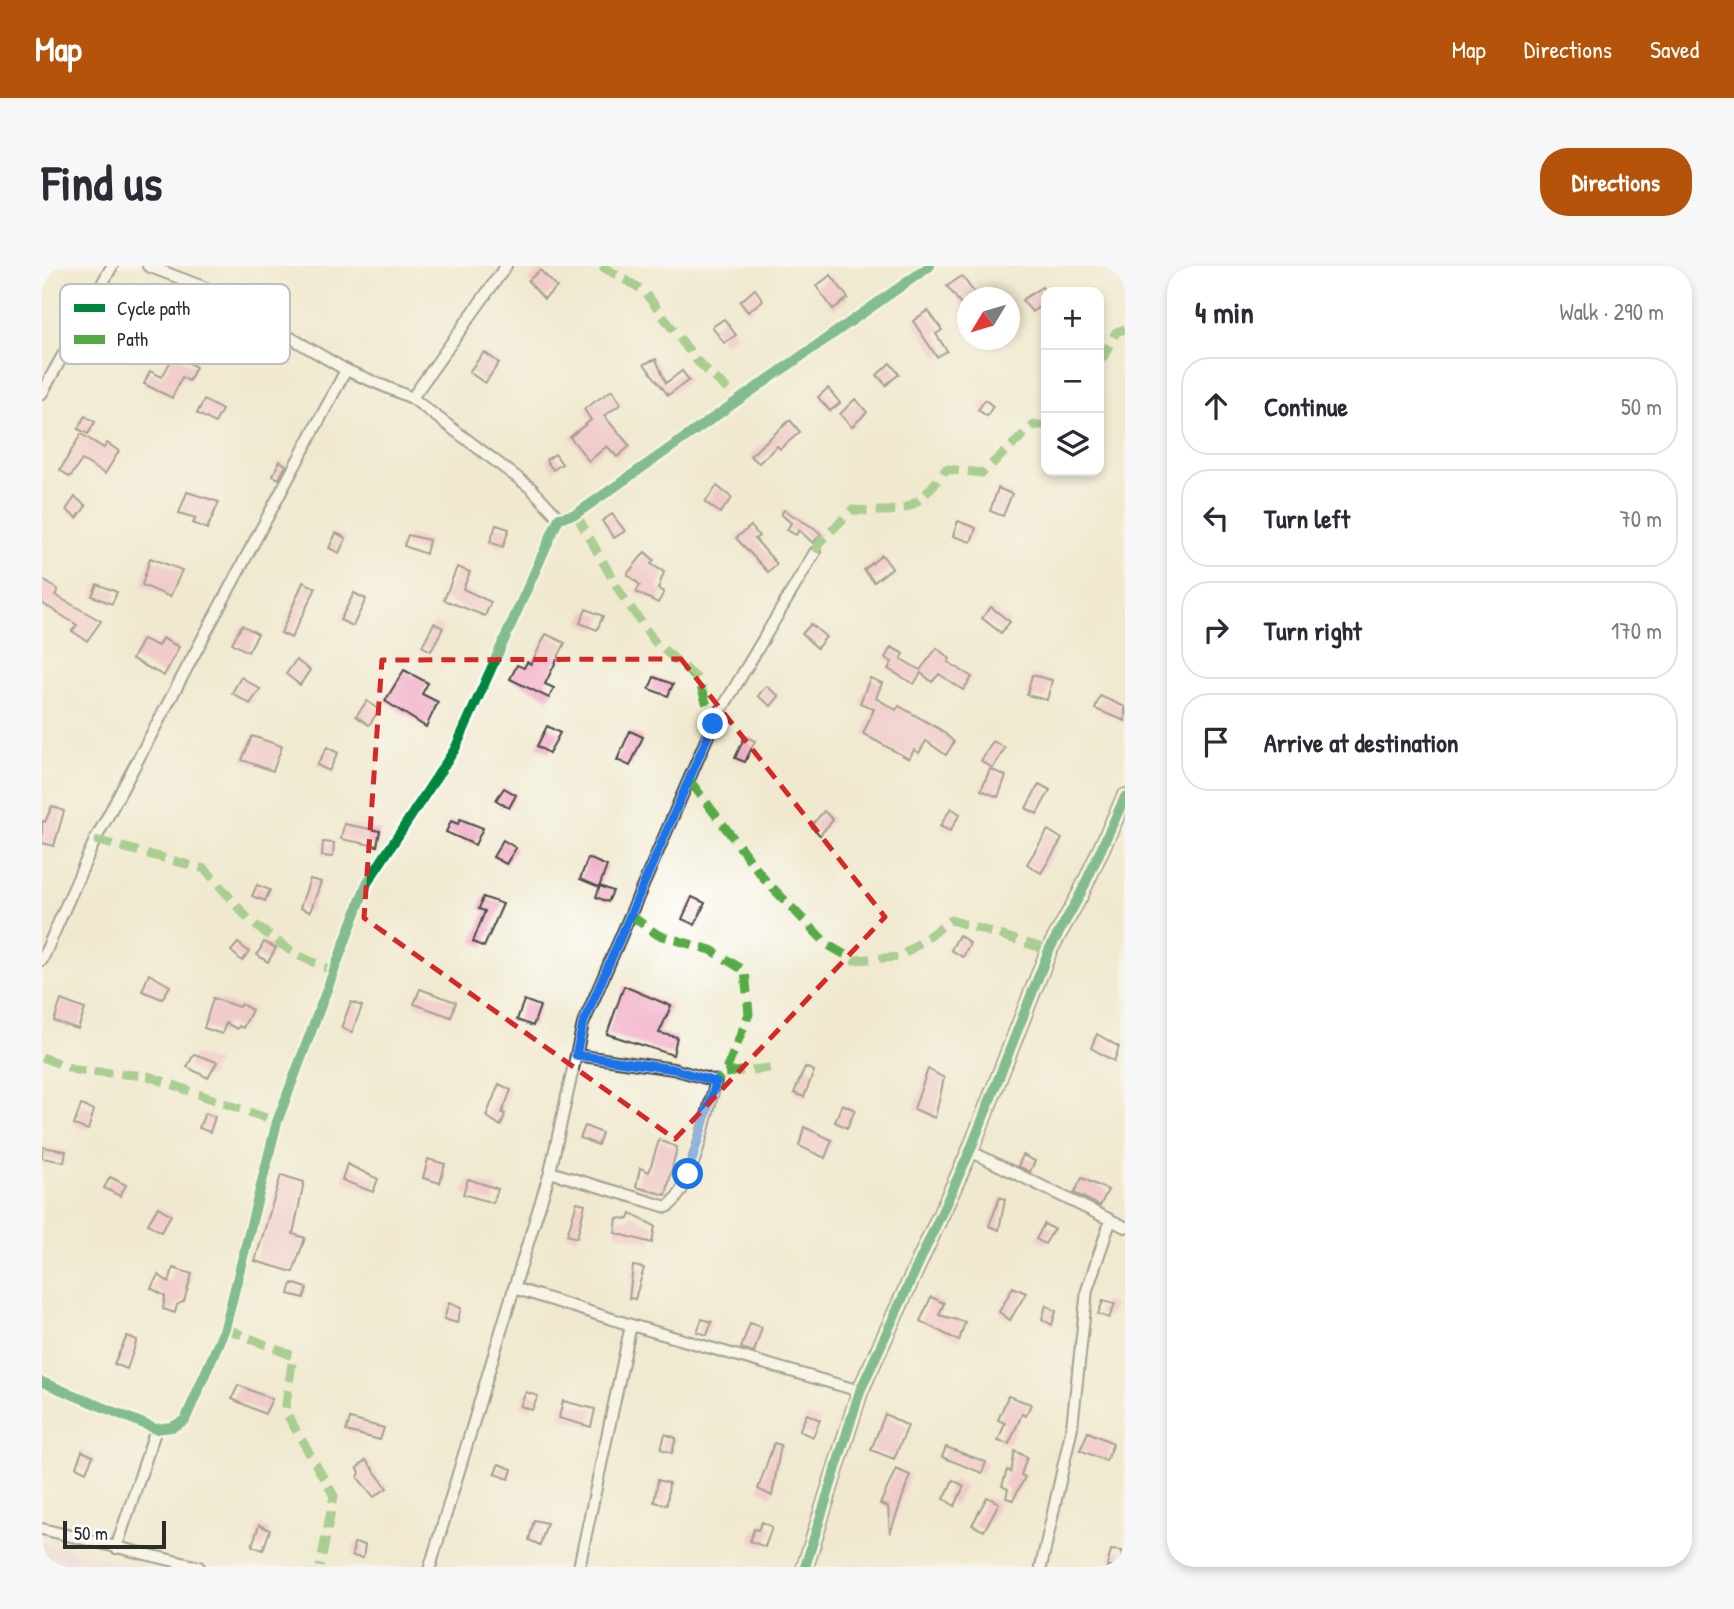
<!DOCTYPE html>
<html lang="en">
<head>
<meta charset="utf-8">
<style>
	:root { --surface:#fff; --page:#f7f7f7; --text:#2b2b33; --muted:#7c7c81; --line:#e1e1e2; --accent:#b45309 }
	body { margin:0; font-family:"Patrick Hand",sans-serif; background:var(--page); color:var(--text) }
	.controls { position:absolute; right:21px; top:21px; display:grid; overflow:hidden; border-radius:14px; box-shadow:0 4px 10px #0003 }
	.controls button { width:63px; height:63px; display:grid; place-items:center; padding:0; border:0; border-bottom:2px solid var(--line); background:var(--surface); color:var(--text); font:35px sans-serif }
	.compass { position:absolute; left:915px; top:21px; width:63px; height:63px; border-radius:50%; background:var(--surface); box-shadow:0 4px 10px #0003; rotate:232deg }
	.scale { position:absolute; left:21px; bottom:18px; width:103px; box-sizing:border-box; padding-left:7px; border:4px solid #2b2b2b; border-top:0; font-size:19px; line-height:24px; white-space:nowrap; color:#2b2b2b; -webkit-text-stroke:5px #fff; paint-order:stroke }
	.stop { position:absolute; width:21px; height:21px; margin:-16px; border:5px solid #1a73e8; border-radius:50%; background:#fff }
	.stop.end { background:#1a73e8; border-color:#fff; box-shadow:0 2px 7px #0008 }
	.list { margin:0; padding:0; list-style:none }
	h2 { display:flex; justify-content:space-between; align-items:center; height:91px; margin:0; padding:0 28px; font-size:30px }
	h2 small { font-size:23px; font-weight:400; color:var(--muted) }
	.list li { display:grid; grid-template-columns:46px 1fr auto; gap:21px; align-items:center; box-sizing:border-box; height:98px; margin:0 14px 14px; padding:0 14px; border:2px solid var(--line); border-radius:28px }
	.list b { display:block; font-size:26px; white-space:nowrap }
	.list em { font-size:23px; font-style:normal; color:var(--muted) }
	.icon { flex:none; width:38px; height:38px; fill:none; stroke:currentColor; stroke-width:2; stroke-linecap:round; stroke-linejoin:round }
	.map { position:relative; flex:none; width:1083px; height:1301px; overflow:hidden; border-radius:28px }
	header { display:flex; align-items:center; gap:42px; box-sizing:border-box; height:98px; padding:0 35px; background:var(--accent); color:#fff }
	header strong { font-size:33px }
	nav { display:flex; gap:38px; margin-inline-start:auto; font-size:24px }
	.intro { display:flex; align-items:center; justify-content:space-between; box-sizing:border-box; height:168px; padding:0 42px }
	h1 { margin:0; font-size:49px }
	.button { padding:18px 32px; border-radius:28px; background:var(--accent); color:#fff; font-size:24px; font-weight:700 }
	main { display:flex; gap:42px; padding:0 42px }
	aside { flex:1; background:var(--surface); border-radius:28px; box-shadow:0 4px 10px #0003 }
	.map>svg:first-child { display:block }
	.built { fill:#efd0e6 }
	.building { fill:#f1a7c2 }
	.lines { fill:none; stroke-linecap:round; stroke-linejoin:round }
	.street-casing { stroke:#494844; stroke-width:14 }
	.secondary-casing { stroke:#494844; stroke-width:19 }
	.street { stroke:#fff; stroke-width:10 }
	.secondary { stroke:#fce5d0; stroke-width:16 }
	.quiet { stroke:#54ab44; stroke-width:9; stroke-dasharray:18 9; stroke-linecap:butt }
	.cycleway-casing { stroke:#fff; stroke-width:15 }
	.cycleway { stroke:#00873e; stroke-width:10 }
	.route { stroke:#1a73e8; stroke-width:9 }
	.marked { fill:none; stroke:#d62828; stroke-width:5; stroke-dasharray:14 9; stroke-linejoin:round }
	.key { fill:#fff; stroke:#bfbfbf; stroke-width:2 }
	.key-label { font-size:19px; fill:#2b2b2b }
</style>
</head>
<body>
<header>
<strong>Map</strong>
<nav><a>Map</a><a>Directions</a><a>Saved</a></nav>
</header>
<div class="intro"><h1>Find us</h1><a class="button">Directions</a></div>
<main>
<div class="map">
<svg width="1083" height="1301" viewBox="0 0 1083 1301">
	<rect width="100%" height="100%" fill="#fff"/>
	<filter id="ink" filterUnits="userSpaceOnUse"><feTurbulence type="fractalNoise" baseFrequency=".0143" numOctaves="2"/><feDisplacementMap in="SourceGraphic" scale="14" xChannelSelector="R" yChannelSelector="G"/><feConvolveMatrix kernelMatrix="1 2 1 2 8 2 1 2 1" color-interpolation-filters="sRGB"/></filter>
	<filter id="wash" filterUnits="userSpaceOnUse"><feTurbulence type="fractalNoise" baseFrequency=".00686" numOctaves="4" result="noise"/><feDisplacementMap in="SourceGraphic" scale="28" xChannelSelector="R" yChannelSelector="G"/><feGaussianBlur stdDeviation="1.57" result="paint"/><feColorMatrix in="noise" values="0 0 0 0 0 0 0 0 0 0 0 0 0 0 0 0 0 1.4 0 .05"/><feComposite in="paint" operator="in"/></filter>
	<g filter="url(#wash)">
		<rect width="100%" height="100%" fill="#f0e9cf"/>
		<path class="built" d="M0 1276 95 1301H0Z"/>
		<g id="blocks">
			<g class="building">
				<path d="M498 4 515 21 502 33 486 15Z"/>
				<path d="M789 9 806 32 791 43 774 20Z"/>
				<path d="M920 10 936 32H926V47L905 20Z"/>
				<path d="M1000 21 1004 27V36L990 46 980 34Z"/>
				<path d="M713 23 721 34 706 46 698 36Z"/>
				<path d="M886 44 900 64 894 68 905 85 895 91 871 55Z"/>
				<path d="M682 53 694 69 682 77 670 61Z"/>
				<path d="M442 86 457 97 443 117 427 106Z"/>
				<path d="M132 89 154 101 147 115 140 111 130 132 102 118 108 105 120 111Z"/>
				<path d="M614 93 624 117 640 105 647 114 626 129 602 98Z"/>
				<path d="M848 97 857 108 844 119 835 109Z"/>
				<path d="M786 122 798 137 788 145 776 131Z"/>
				<path d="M570 124 579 138 562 150 588 180 575 191 565 180 547 195 528 171 549 154 542 143Z"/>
				<path d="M813 133 825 146 810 161 798 148Z"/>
				<path d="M162 134 180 144 173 157 155 147Z"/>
				<path d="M943 134 951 140 945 150 936 144Z"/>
				<path d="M43 150 53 156 46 168 36 163Z"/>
				<path d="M748 154 758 166 738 183 735 180 717 197 708 190Z"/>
				<path d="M39 168 62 182 65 177 77 185 63 208 40 194 28 211 18 204Z"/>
				<path d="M513 188 520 198 511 204 504 194Z"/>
				<path d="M237 195 244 199 237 213 231 210Z"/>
				<path d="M675 220 690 232 678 247 663 236Z"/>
				<path d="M956 222 970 228 961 250 948 245Z"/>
				<path d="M145 226 177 236 165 263 151 257 154 252 137 247Z"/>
				<path d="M33 231 44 240 35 252 24 244Z"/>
				<path d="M742 244 772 262 779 268 771 277 757 264 754 269 745 264 749 257 739 248Z"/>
				<path d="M570 248 583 265 572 272 560 255Z"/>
				<path d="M916 255 934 262 929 276 911 270Z"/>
				<path d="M454 259 467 263 461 281 448 276Z"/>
				<path d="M709 260 717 270 713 273 735 298 726 306 694 272Z"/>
				<path d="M294 267 304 272 297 287 287 282Z"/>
				<path d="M366 269 387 274 384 288 362 280Z"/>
				<path d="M603 286 612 294 609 298 622 306 616 323 622 326 616 337 594 326 598 319 585 308Z"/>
				<path d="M840 289 850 302 832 316 822 304Z"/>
				<path d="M108 292 140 304 128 331 100 319Z"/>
				<path d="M415 301 428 306 421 323 449 336 443 350 402 334Z"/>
				<path d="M0 313 16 324 13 329 59 355 45 375 30 365 35 359 0 337Z"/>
				<path d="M261 316 274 322 249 372 239 367Z"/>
				<path d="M55 318 75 326 70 338 50 330Z"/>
				<path d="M312 327 324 333 311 360 298 354Z"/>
				<path d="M949 341 968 356 959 367 940 352Z"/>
				<path d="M544 343 561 350 555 364 538 357Z"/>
				<path d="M392 357 401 362 389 385 380 380Z"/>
				<path d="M769 358 784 371 775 382 760 368Z"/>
				<path d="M200 359 216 368 206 386 190 377Z"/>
				<path d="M504 368 523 377 503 418 512 422 507 432 468 413 475 399 482 402 485 396 489 398Z"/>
				<path d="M120 372 137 381 122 410 90 393 101 373 116 380Z"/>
				<path d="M849 381 862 388 859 393 878 404 895 382 908 393 906 396 930 411 921 424 897 408 890 416 879 407 872 418 846 403 850 396 843 392Z"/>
				<path d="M254 394 268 404 258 419 244 408Z"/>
				<path d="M362 404 386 417 380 428 396 436 384 461 343 435Z"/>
				<path d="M990 409 1010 414 1005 434 985 429Z"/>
				<path d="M199 411 218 423 208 438 190 427Z"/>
				<path d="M612 411 631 418 626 430 607 423Z"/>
				<path d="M828 412 840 417 834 432 854 444 857 440 899 464 912 476 904 489 884 475 877 487 872 484 867 493 821 468 832 443 818 437Z"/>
				<path d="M724 420 737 430 729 440 716 430Z"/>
				<path d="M1058 430 1083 441V455L1053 443Z"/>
				<path d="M325 435 337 444 327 459 314 450Z"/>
				<path d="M505 460 518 467 507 487 495 480Z"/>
				<path d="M588 465 601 471 588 500 575 494Z"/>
				<path d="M210 470 240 480 231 505 200 494Z"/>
				<path d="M703 470 713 475 703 496 693 492Z"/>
				<path d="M951 475 963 482 951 502 939 495Z"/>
				<path d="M285 481 296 487 287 505 275 499Z"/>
				<path d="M948 503 964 510 956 531 939 524Z"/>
				<path d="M997 518 1008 524 995 548 984 542Z"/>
				<path d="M462 522 474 529 467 542 454 534Z"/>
				<path d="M10 540 22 545 12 580 0 577V555L3 556Z"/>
				<path d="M909 542 918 548 908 565 898 560Z"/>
				<path d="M782 545 791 554 778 569 769 560Z"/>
				<path d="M418 553 441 562 433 579 404 566 409 555 416 558Z"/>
				<path d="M302 558 338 565 335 580 299 573Z"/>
				<path d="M1006 564 1020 573 999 607 985 598Z"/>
				<path d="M461 574 474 582 464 598 451 591Z"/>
				<path d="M281 576 292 577 291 591 280 590Z"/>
				<path d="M546 592 565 600 557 621 538 613Z"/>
				<path d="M268 613 279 616 268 646 258 642Z"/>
				<path d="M215 619 228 624 223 635 210 630Z"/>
				<path d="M558 620 571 625 566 636 554 631Z"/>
				<path d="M441 631 461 638 442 681 431 676 443 645 437 643Z"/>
				<path d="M650 631 663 637 653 659 640 653Z"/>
				<path d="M917 669 928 677 921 691 909 684Z"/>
				<path d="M222 676 234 682 226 696 215 689Z"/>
				<path d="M196 677 207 686 200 695 189 685Z"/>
				<path d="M107 708 128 720 120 733 100 725Z"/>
				<path d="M582 720 629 740 617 767 635 771 631 789 565 768Z"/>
				<path d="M378 723 414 736 409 751 372 738Z"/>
				<path d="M171 732 197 741 199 738 210 744 201 762 197 760 195 763 184 757 180 768 162 762Z"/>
				<path d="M19 734 43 743 36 763 12 755Z"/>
				<path d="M482 734 498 740 491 760 475 754Z"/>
				<path d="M309 736 320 740 310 766 299 762Z"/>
				<path d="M1055 768 1077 781 1072 795 1049 782Z"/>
				<path d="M152 788 175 796 166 812 145 801Z"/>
				<path d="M763 801 772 805 762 831 752 827Z"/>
				<path d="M886 803 902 812 893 852 872 843Z"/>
				<path d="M457 818 469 824 460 847 463 848 459 860 444 850Z"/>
				<path d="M800 838 813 844 805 862 793 856Z"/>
				<path d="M39 839 52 844 46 864 32 859Z"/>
				<path d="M163 847 173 851 168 866 157 862Z"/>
				<path d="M543 860 560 867 556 879 538 872Z"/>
				<path d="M762 861 790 874 783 892 757 880Z"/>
				<path d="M617 874 635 881 624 929 594 921 598 902 607 906Z"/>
				<path d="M0 881 24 885 22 896 0 892Z"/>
				<path d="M981 889 993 895 988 906 976 900Z"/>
				<path d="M386 893 403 898 398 917 381 912Z"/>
				<path d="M305 898 336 913 331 926 300 914Z"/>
				<path d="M239 909 262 916 251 968 263 972 251 1006 213 995Z"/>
				<path d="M68 911 84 919 78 930 62 922Z"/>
				<path d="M1040 912 1066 924 1058 940 1032 927Z"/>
				<path d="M426 913 456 923 451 937 421 928Z"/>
				<path d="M958 931 963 933 957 964 947 960Z"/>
				<path d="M535 936 543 938 535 972 525 969Z"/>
				<path d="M116 941 129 949 119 966 106 958Z"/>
				<path d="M589 948 613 960 610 977 573 967 575 952 587 953Z"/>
				<path d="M1002 958 1012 963 1003 978 994 973Z"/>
				<path d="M591 1000 602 1002 593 1033 587 1032Z"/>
				<path d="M131 1002 150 1008 142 1035 135 1039 133 1047 121 1043 123 1030 109 1022 116 1009 127 1016Z"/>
				<path d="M250 1017 265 1022 262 1032 247 1028Z"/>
				<path d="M971 1021 984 1027 968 1054 957 1046Z"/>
				<path d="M889 1031 902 1037 897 1049 923 1056 917 1075 878 1055Z"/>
				<path d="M1061 1035 1073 1038 1067 1052 1056 1048Z"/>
				<path d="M407 1037 419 1042 415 1057 402 1053Z"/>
				<path d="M1004 1039 1014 1045 1010 1059 1000 1053Z"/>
				<path d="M660 1053 670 1056 665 1069 655 1066Z"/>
				<path d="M708 1057 720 1061 712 1086 699 1082Z"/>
				<path d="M85 1070 95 1074 85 1103 72 1098Z"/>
				<path d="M196 1119 230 1133 223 1148 190 1133Z"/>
				<path d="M484 1126 496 1130 490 1144 478 1140Z"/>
				<path d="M966 1130 989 1138 984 1150 980 1148 967 1178 956 1175 963 1157 956 1154Z"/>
				<path d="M521 1135 553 1143 549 1161 517 1152Z"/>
				<path d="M765 1148 778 1154 771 1171 757 1165Z"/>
				<path d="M843 1148 866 1160 852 1193 829 1184Z"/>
				<path d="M308 1153 342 1162 338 1174 304 1165Z"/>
				<path d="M1046 1166 1071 1177 1064 1195 1038 1184Z"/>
				<path d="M623 1168 634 1172 630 1187 619 1183Z"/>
				<path d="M732 1177 739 1179 730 1230 716 1223Z"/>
				<path d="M904 1181 944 1196 940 1207 900 1191Z"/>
				<path d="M40 1185 51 1190 44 1206 34 1201Z"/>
				<path d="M973 1185 985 1191 979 1209 983 1211 971 1234 964 1232 966 1223 960 1220 965 1204 969 1206Z"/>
				<path d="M324 1194 345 1222 332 1231 316 1212 318 1206 315 1202Z"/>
				<path d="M457 1198 470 1203 467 1213 452 1208Z"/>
				<path d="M854 1203 868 1209 848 1268 846 1241 838 1238Z"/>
				<path d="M616 1214 627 1217 625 1239 612 1236Z"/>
				<path d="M911 1214 922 1220 913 1240 902 1233Z"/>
				<path d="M945 1231 957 1237 942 1265 930 1259Z"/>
				<path d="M492 1254 505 1257 498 1279 487 1274Z"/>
				<path d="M720 1256 730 1261 723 1281 708 1275 712 1263 716 1264Z"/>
				<path d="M217 1259 228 1264 221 1284 210 1280Z"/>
				<path d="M312 1277 323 1279 321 1292 310 1290Z"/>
				<path d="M1069 1284 1080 1285 1079 1301H1065Z"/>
			</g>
		</g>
	</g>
	<g filter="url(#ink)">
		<use href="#blocks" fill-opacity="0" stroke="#494844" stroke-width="2"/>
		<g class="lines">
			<g class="street-casing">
				<g id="street">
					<path d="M106 0 164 22 304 104 370 132 464 0"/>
					<path d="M0 127 70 0"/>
					<path d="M370 132 489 222 517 252"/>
					<path d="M0 694 53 574 304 104"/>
					<path d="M928 885 1083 961"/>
					<path d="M508 906 625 941C650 926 665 845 674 815L631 803 534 789"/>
					<path d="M472 1022 508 906 541 758 671 458 773 286"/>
					<path d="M589 1059 818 1125"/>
					<path d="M0 1116 114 1163 130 1161 143 1154 183 1062 235 856 325 617 413 483 517 252 534 248 888 0"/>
					<path d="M0 1263 157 1301"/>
					<path d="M74 1282 114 1163"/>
					<path d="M388 1301 472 1022 589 1059 537 1301"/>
					<path d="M999 1301 1030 1161 1045 1024 1068 956"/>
				</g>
			</g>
			<g class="secondary-casing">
				<path id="secondary" d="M763 1301 818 1125 928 885 1007 684 1038 629 1083 531"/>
			</g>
			<use href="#street" class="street"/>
			<use href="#secondary" class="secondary"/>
			<g class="quiet">
				<path d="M559 0 601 24 655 95 698 135"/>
				<path d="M1057 93 1062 90 1074 66 1083 63"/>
				<path d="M534 248 579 328 613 376 657 414 671 458"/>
				<path d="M773 286 778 276 810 244C864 247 871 247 904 203L940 207 992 159H1004"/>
				<path d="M648 515 723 614 786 679 812 694 858 691 909 654 1007 684"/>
				<path d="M53 574 163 603 209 656 253 688 291 705"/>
				<path d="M587 648 616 669 669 684 703 705 707 748 683 807 674 815"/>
				<path d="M0 791 34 804 106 810 235 856"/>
				<path d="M683 807 736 801"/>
				<path d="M183 1062 251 1090 243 1145 292 1230 278 1301"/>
			</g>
			<g class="cycleway-casing">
				<g id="cycleway">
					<path d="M0 1116 114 1163 130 1161 143 1154 183 1062 235 856 325 617 413 483 517 252 534 248 888 0"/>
					<path d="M763 1301 818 1125 928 885 1007 684 1038 629 1083 531"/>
				</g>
			</g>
			<use href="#cycleway" class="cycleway"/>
		</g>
	</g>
	<g class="lines" filter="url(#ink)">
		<path class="route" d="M646 908 674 816 631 803 534 789 541 758 671 458"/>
	</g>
	<path d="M0 0H1083V1301H0ZM639 393 843 651 633 873 322 652 340 394Z" fill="#f0e9cf" fill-opacity=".55" fill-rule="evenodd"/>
	<path class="marked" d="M639 393 843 651 633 873 322 652 340 394Z"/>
	<rect x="18" y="18" width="230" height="80" rx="10" class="key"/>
	<rect x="32" y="38" width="31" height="8" fill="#00873e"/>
	<rect x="32" y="69" width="31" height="9" fill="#54ab44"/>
	<g class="key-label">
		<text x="75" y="49">Cycle path</text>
		<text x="75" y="80">Path</text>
	</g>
</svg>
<div class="controls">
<button>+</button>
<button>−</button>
<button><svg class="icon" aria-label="layers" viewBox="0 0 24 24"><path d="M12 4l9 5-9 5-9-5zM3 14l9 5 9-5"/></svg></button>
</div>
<svg class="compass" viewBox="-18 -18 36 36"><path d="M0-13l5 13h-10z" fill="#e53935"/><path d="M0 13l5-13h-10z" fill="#7c7c81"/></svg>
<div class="scale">50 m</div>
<div class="stop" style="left:646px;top:908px"></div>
<div class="stop end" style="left:671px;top:458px"></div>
</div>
<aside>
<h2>4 min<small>Walk · 290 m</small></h2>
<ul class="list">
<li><svg class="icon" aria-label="ahead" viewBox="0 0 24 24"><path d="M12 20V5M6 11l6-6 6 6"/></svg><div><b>Continue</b></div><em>50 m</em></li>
<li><svg class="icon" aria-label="left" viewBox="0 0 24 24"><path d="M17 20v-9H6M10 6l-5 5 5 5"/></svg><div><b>Turn left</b></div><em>70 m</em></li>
<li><svg class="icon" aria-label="right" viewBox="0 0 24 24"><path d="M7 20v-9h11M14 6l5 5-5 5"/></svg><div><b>Turn right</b></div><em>170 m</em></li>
<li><svg class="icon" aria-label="arrive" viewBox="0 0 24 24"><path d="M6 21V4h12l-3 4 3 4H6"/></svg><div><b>Arrive at destination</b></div></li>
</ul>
</aside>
</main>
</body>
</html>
